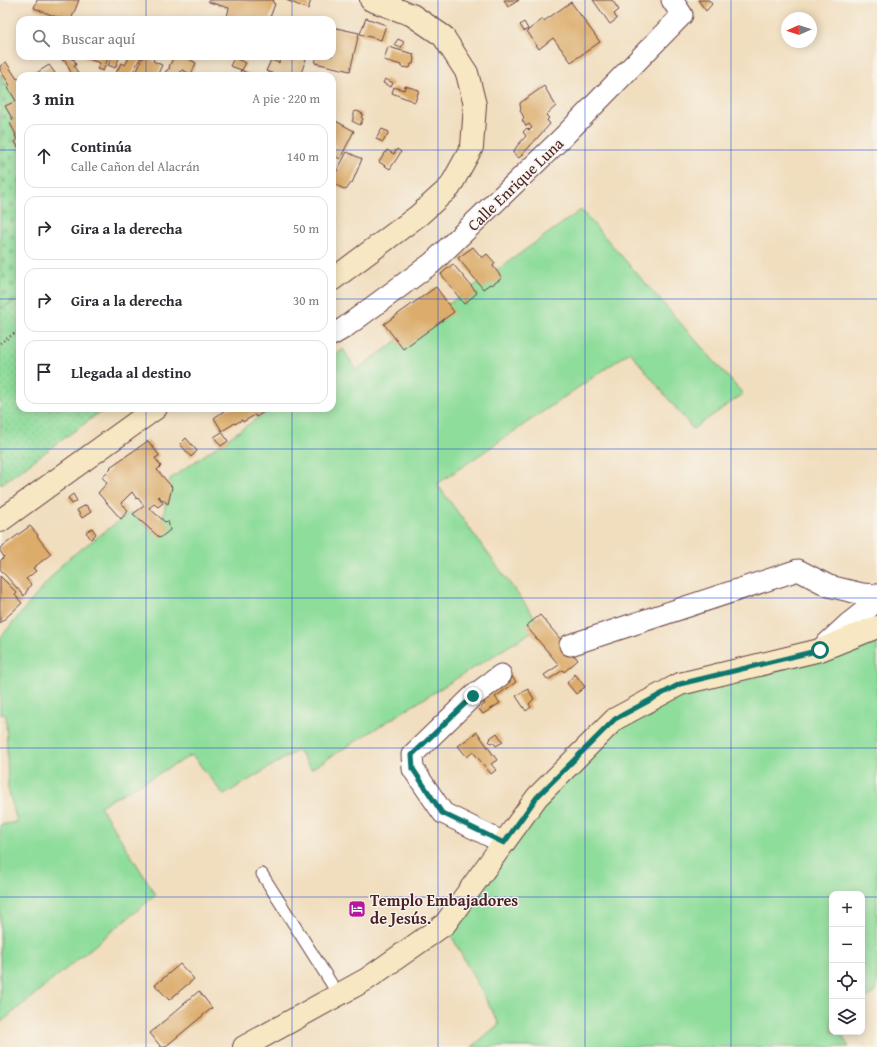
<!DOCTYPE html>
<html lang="es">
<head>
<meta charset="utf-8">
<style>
	:root { --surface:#fff; --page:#f7f7f7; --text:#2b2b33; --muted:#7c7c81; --line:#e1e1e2 }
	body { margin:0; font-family:"Gentium Book Plus",serif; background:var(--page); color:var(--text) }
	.controls { position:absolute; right:12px; bottom:12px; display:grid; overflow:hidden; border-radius:8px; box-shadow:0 2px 10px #0003 }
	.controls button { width:36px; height:36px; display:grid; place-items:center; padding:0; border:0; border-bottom:1px solid var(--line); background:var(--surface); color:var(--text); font:20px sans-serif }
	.compass { position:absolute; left:781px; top:12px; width:36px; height:36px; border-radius:50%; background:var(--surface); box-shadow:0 2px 10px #0003; rotate:267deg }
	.stop { position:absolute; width:12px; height:12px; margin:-9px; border:3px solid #0f766e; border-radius:50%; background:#fff }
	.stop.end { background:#0f766e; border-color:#fff; box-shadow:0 1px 4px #0008 }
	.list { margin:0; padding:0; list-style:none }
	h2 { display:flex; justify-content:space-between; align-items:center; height:52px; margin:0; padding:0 16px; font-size:17px }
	h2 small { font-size:13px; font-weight:400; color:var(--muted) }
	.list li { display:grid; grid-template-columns:26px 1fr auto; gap:12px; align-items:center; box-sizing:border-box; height:64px; margin:0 8px 8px; padding:0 8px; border:1px solid var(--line); border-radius:12px }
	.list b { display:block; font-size:15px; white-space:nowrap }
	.list p { margin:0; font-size:13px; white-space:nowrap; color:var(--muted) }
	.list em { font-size:13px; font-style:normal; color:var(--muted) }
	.icon { flex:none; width:22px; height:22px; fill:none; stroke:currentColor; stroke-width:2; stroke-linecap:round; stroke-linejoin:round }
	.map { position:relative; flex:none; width:877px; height:1047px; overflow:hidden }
	.search { position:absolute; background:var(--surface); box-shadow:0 2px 10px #0003; left:16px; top:16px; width:320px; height:44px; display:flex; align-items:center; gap:10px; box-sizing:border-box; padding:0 14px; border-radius:12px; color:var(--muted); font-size:15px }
	.panel { position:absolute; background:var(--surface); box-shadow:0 2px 10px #0003; left:16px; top:72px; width:320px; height:340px; border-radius:12px }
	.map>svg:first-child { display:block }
	.green { fill:#8fdd9b; stroke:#6c7e63 }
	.cemetery { fill:url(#cemetery-stones); stroke:#6c7e63 }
	.park { fill:url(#park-dots); stroke:#6c7e63 }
	.building { fill:#dcac6a }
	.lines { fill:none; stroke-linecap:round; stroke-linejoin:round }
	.service-casing { stroke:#633c41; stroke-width:13 }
	.minor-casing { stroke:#633c41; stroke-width:23 }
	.secondary-casing { stroke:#633c41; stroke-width:24 }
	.path { stroke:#633c41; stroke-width:2.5; stroke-dasharray:1 3; stroke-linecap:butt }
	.service { stroke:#fff; stroke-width:11 }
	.minor { stroke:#fff; stroke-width:21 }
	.secondary { stroke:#f7e8c3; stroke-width:22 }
	.route { stroke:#0f766e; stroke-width:5 }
	.grid { fill:none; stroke:#1d4ed8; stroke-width:1; stroke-opacity:0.55 }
	.labels { text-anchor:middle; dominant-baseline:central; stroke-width:3; stroke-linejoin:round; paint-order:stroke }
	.street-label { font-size:16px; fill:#4a1f2b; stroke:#f7f3e8 }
	.poi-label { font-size:16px; font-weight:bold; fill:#4a1f2b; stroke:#f7f3e8; text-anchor:start }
</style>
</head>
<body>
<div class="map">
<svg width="877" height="1047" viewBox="0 0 877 1047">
	<defs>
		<pattern id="cemetery-stones" width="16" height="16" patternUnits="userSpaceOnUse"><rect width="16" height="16" fill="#8fdd9b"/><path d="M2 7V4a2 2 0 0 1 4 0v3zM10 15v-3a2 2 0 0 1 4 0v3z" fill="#7dbd86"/></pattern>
		<pattern id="park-dots" width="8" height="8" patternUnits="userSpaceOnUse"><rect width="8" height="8" fill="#8fdd9b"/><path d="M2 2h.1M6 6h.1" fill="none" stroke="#7dbd86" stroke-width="1.8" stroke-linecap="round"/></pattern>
	</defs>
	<rect width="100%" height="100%" fill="#f7f3e8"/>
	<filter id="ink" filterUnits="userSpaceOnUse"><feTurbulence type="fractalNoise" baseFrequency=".025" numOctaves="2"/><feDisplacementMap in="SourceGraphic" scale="8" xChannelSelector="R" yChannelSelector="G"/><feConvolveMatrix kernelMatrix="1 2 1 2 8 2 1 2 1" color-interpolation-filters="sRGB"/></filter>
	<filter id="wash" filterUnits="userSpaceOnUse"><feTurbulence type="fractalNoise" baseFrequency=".012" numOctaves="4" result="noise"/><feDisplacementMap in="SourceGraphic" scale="16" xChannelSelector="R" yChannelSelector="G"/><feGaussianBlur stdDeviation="0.9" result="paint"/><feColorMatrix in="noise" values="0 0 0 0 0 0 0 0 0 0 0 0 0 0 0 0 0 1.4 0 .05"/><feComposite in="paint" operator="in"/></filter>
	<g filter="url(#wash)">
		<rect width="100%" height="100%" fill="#f1debf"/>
		<g class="green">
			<path d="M581 210 743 394 693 429 630 352 437 484 541 626 311 769 298 750 224 795 192 755 100 806 156 895 0 1023V825L17 822 8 789 6 715 0 714V638L65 561 131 512 152 532 162 523 170 479 272 408H332V359L343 349 356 370Z"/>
			<path d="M877 627V991L862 1001V894H832V1032H840L849 1047H472L499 1024 445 924 615 719 680 684Z"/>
		</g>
		<path class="cemetery" d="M0 73 20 106V298L0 309Z"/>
		<path class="park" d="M20 298V408H106L0 485V309Z"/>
		<g id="blocks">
			<g class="building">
				<path d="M37 0H79L71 20H68L54 16 34 8Z"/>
				<path d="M209 0H274L273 3 275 4 269 20H238L227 17 229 8 209 2Z"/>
				<path d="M286 0H311L308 9Z"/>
				<path d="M504 0H519L508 7Z"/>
				<path d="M593 0H612L619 10 614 14 617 19 610 24Z"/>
				<path d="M698 0H709L712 4 706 11Z"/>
				<path d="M571 2 600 42 571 62 553 38 539 49 527 31 543 19 544 21Z"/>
				<path d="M366 18 386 25 381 40 360 34Z"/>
				<path d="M524 22 528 29 524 31 520 25Z"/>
				<path d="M332 27 359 33 350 71 315 63 317 56H332Z"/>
				<path d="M398 39 404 42 401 48 394 45Z"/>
				<path d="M388 47 414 54 413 57 414 58 413 64H411L410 68 401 67V65L384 60Z"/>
				<path d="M64 56H70L72 60 74 59 76 65 74 66 78 73 72 75 65 60 63 61 61 58Z"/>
				<path d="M85 56H109L103 71 97 69 100 63 85 58Z"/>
				<path d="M113 56H120L115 68 108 65Z"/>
				<path d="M130 56H140L139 58 143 59 144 56H155L153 61 162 65 157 76H135L141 61 139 60 131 76H121L116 73 121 63 125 65Z"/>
				<path d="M174 56H188L187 58 196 63 191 74 182 70 180 72H179L178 76H164L166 71 170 68 169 67Z"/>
				<path d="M281 56H307L300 76H279L266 71 271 60 279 63Z"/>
				<path d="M234 58 246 63 242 70 230 66Z"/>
				<path d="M6 62 17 79 20 77V145L18 147 15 142 17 140 15 135H16L10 123 13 120 5 106 16 101 7 86 10 85 0 70V66Z"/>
				<path d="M49 65 55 73 52 75 53 76H28L33 72 35 74Z"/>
				<path d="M241 70 253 76H239Z"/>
				<path d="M385 79 393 83 391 87 383 83Z"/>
				<path d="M405 86 419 90 415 102 392 93 394 87 404 90Z"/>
				<path d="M544 86 556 106 546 115 549 118 547 120 550 124 519 158 513 153 517 146 526 136 523 132 527 128 529 130 532 128 529 124 526 126 522 120 524 118 520 110 521 109 520 105V103Z"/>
				<path d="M357 111 363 114 361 117 363 119 360 125 352 121 354 116V112Z"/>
				<path d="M332 119 354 131 340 159 332 154V151L336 145 332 143Z"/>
				<path d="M382 129 389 132 383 142 376 139Z"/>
				<path d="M397 149 401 152 390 169 379 162 387 150 394 154Z"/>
				<path d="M347 152 362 159 352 183H351L346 190 332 183V180Z"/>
				<path d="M473 247 482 258 487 254 495 263 493 266 502 278 492 285 490 284 483 289 458 258Z"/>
				<path d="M453 264 477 293 464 304 441 274Z"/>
				<path d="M436 287 454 312 403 349 384 324Z"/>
				<path d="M228 408H270L256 417 255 415 243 422 242 420 235 424V423L222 431 214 418Z"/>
				<path d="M222 432 228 441 221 446 214 437Z"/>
				<path d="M186 438 197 451 191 457 180 444Z"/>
				<path d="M148 441 159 455V456L155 458 161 466 157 470 172 487 168 504 158 496 163 503 158 507 154 504 149 508 165 522 168 521 170 530 160 538 133 514 144 506 138 498 137 499 132 492 121 503 123 506 124 505 128 511 121 519 98 493 107 483 102 477 111 468 110 467Z"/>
				<path d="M73 494 77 501 72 504 68 498Z"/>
				<path d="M86 505 91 512 82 518 77 510Z"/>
				<path d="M30 526 38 535 37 536 51 554 33 568 36 571 26 579 31 584 24 596 0 569V561L4 557 0 551V548Z"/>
				<path d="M92 528 96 534 91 539 86 532Z"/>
				<path d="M0 576 17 593 15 595 22 603 0 623Z"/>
				<path d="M540 615 578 660 564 672 563 670 548 680 544 675 559 665 526 626Z"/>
				<path d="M508 671 516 682 495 697 500 703 483 714 479 709 485 704 484 702 477 706Z"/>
				<path d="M575 674 585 687 576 694 567 683Z"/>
				<path d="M528 689 534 699 529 704 531 707 526 711 516 696Z"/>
				<path d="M477 732 497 760 491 764 496 770 491 774 473 752 467 757 458 746Z"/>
				<path d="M497 733 503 742 496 746 493 742 491 743 489 741 491 739 490 738Z"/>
				<path d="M180 964 194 979 169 1000 155 985Z"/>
				<path d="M199 991 212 1008 165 1047H161L150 1033Z"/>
			</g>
		</g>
	</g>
	<g filter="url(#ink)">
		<use href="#blocks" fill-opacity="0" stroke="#633c41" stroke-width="1"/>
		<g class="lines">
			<g class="service-casing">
				<path id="service" d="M262 874 338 994"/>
			</g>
			<g class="minor-casing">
				<g id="minor">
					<path d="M332 335 344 328 432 263 562 138 682 15 672 0"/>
					<path d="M570 645 798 570 829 586 862 594 877 595"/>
					<path d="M822 648 848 624 877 601"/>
					<path d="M501 675 473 696 412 755 413 769 443 813 504 843"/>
				</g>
			</g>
			<g class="secondary-casing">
				<g id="secondary">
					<path d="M332 280 419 215 450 187 472 147 475 105 467 73 443 36 412 15 371 0"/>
					<path d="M0 521 156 408"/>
					<path d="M244 1047 367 979 445 924 537 797 615 719 680 684 820 650 877 627"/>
				</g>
			</g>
			<path class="path" d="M0 343 20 330"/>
			<use href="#service" class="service"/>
			<use href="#minor" class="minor"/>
			<use href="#secondary" class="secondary"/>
		</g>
	</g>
	<g class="lines" filter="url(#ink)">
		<path class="route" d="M473 696 412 755 413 769 442 813 504 843 537 797 615 719 680 684 820 650"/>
	</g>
	<path class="grid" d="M146 0V20M292 0V20M438 0V1047M585 0V1047M731 0V1047M146 56V76M292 56V76M0 150H20M332 150H877M0 299H20M332 299H877M146 408V1047M292 408V1047M0 449H877M0 598H877M0 748H877M0 897H832M862 897H877"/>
	<defs>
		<g id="hotel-square" transform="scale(0.9)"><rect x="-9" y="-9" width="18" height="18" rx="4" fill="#b5179e" stroke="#f7f3e8"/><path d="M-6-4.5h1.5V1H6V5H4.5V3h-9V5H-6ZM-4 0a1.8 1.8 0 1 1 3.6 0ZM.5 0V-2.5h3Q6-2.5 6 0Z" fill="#fff"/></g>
	</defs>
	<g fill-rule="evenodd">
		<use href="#hotel-square" x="357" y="909"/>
	</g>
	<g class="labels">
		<g class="street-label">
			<text transform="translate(515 184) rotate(-44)">Calle Enrique Luna</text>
		</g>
		<g class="poi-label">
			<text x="370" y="900">Templo Embajadores<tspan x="370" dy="18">de Jesús.</tspan></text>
		</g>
	</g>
</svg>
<div class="controls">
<button>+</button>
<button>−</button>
<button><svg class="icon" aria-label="locate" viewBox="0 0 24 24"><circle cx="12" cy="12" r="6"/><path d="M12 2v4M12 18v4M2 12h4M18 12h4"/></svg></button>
<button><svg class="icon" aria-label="layers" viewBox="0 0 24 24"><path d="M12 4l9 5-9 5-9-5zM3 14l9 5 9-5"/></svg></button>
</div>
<svg class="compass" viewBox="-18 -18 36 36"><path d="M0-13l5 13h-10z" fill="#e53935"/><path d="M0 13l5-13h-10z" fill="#7c7c81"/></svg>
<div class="stop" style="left:820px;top:650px"></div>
<div class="stop end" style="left:473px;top:696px"></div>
<div class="search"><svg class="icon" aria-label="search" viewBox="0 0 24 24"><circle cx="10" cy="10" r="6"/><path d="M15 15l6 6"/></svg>Buscar aquí</div>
<section class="panel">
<h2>3 min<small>A pie · 220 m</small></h2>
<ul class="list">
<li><svg class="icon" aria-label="ahead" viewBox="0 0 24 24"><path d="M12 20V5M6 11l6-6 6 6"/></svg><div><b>Continúa</b><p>Calle Cañon del Alacrán</p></div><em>140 m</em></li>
<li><svg class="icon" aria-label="right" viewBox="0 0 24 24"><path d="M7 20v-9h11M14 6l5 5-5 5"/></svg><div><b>Gira a la derecha</b></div><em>50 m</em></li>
<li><svg class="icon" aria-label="right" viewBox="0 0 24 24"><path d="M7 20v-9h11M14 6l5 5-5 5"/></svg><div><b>Gira a la derecha</b></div><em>30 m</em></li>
<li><svg class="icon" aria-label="arrive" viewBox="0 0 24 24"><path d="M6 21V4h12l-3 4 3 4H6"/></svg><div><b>Llegada al destino</b></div></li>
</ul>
</section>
</div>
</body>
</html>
